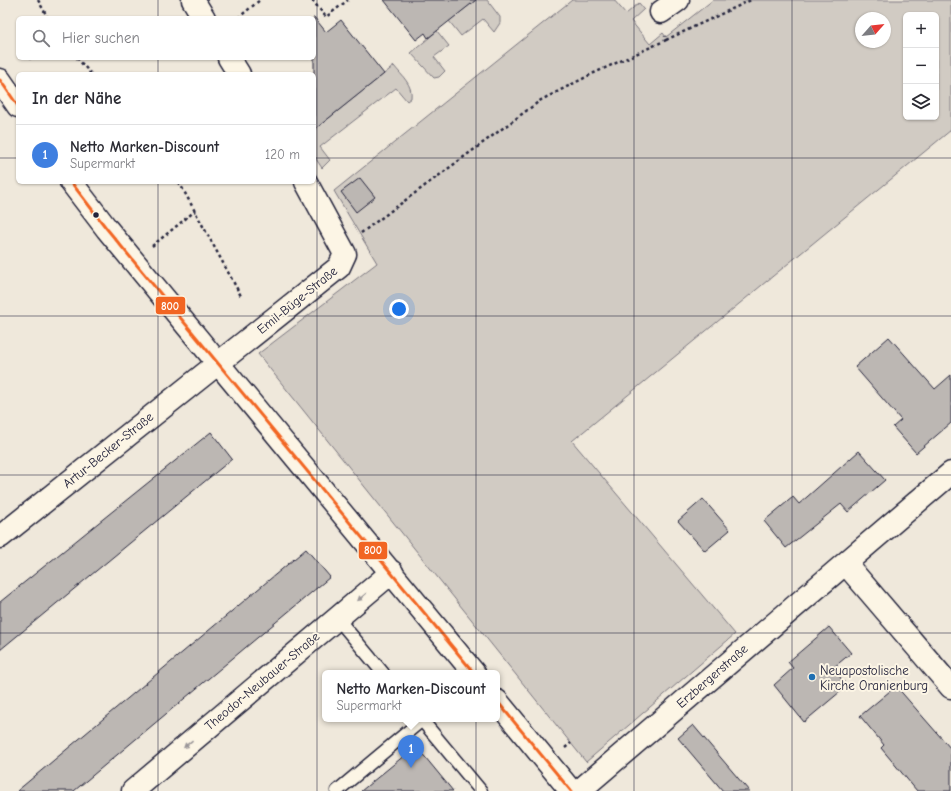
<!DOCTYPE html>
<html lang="de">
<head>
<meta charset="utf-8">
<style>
	:root { --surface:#fff; --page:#f7f7f7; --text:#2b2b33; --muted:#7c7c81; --line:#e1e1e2; --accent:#7c3aed }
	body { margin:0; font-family:"Comic Neue",sans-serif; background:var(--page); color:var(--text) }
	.controls { position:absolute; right:12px; top:12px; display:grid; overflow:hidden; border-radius:6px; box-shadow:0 1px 3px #0004 }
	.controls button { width:36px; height:36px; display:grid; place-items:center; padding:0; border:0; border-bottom:1px solid var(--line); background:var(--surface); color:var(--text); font:20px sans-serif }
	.compass { position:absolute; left:855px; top:12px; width:36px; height:36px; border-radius:50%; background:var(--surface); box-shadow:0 1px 3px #0004; rotate:63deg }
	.you { position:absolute; left:399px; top:309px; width:14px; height:14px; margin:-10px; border:3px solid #fff; border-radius:50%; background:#1a73e8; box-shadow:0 0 0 6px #1a73e833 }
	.badge { display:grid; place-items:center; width:26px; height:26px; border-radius:50%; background:var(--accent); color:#fff; font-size:13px; font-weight:700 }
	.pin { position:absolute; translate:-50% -33px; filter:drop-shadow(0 1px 2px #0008) }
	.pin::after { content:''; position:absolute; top:21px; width:14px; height:12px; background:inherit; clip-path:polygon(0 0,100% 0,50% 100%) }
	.popup { position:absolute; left:322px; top:670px; width:178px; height:52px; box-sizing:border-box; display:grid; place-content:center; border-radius:6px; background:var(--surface); filter:drop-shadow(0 1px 3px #0005); font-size:13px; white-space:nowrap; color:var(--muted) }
	.popup b { font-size:15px; color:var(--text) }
	.popup::after { content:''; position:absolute; left:50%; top:100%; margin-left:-8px; border:8px solid transparent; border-top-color:var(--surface) }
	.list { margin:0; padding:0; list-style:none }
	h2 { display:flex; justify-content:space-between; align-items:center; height:52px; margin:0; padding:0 16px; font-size:17px }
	h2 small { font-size:13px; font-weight:400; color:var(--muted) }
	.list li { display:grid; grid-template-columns:26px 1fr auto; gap:12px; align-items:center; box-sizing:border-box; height:60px; padding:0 16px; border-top:1px solid var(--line) }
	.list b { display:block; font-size:15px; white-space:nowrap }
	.list p { margin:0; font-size:13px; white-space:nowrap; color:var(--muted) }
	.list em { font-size:13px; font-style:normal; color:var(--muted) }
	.icon { flex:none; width:22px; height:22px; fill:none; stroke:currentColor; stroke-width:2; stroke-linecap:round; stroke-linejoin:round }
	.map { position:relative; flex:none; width:951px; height:791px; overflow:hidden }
	.search { position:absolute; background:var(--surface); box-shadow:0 1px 3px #0004; left:16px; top:16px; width:300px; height:44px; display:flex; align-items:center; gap:10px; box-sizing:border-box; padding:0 14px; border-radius:6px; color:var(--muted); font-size:15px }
	.panel { position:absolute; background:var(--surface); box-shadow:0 1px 3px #0004; left:16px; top:72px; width:300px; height:112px; border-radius:6px }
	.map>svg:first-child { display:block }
	.green { fill:#d1cbc3; stroke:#7a767f; fill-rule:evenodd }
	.building { fill:#bcb7b3; stroke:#22223b }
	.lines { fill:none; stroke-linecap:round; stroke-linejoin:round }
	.lane-casing { stroke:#22223b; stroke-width:15 }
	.street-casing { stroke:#22223b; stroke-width:25 }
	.secondary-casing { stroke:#22223b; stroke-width:25 }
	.path { stroke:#22223b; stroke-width:2.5; stroke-dasharray:3 3; stroke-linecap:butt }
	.lane { stroke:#fcf5e5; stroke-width:12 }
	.street { stroke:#fcf5e5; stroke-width:22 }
	.secondary { stroke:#fcf5e5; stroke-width:22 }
	.bus-1-casing { stroke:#fcf5e5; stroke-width:6 }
	.bus-1 { stroke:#f26522; stroke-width:3 }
	.oneway { fill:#9a9698 }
	.grid { fill:none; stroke:#22223b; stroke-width:1; stroke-opacity:0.55 }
	.bus-dot { fill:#22223b; stroke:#fcf5e5; stroke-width:1.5 }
	.poi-dot { fill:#1f6fb2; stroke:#fcf5e5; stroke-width:1.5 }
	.labels { text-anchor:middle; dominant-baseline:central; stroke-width:4; stroke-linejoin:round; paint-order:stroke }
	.street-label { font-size:13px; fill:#22223b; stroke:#fcf5e5 }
	.poi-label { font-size:13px; fill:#22223b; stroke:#fcf5e5; text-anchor:start }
	.line-badge { stroke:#fcf5e5; stroke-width:1.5 }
	.badge-label { font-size:11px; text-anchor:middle; font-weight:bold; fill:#fff }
</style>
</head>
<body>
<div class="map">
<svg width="951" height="791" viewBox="0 0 951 791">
	<rect width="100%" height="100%" fill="#efe8db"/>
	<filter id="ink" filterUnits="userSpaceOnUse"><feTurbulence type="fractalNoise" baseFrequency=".025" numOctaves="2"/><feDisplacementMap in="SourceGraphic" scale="8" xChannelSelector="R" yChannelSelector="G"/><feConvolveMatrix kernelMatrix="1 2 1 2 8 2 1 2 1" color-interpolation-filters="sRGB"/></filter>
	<g filter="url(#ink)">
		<g class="green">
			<path d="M476 0H487L500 17V23L494 32 483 19 461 36 449 21Z"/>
			<path d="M572 0H614L626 14 639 3 644 9 631 21 650 44 663 33 666 37 713 0H951V130L572 441 735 634 586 762 258 354 377 263 334 191ZM906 15H936V117H906ZM861 18H885V42H861Z"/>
			<path d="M437 31 449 46 434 57 445 71 439 77 434 78 411 53Z"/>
			<path d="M394 66C402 76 413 85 411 98L407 101 396 88 320 147 330 160 322 168 314 156V120L319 126Z"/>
		</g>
		<g class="building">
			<path d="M384 0H476L428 38 425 33 416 40Z"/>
			<path d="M314 17 326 32 341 20 384 74 314 130Z"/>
			<path d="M360 178 375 197 356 212 341 192Z"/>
			<path d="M889 337 935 389 951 375V423L916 453 893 427 901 420 855 367Z"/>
			<path d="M211 432 232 459 0 650V602Z"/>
			<path d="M859 451 885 480 848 512 841 504 786 548 764 521 793 497 799 504Z"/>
			<path d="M703 499 730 530 705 551 678 521Z"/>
			<path d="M306 549 330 577 130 744 74 791H17Z"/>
			<path d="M829 627 851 653 833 668 847 686 804 722 774 685 793 668 788 662Z"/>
			<path d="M896 686 951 749V791H917L881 748 884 745 860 716Z"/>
			<path d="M693 725 749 791H723L678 738Z"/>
			<path d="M416 746 453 791H361Z"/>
		</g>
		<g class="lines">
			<g class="lane-casing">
				<g id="lane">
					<path d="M337 618 383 673"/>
					<path d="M421 719 481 791"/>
					<path d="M337 791 422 720"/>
				</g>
			</g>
			<g class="street-casing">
				<g id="street">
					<path d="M193 0 204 18"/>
					<path d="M661 12 678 0"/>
					<path d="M229 58 239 74"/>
					<path d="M0 537 339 267 345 254 306 182"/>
					<path d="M846 564 951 687"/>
					<path d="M133 791 392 572"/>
					<path d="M579 791 951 473"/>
				</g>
			</g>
			<g class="secondary-casing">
				<g id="secondary">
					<path d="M0 80 18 106"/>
					<path d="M71 182 107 229 474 673"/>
					<path d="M497 701 571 791"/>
				</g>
			</g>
			<g class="path">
				<path d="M38 0 48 18"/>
				<path d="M312 0 326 17 348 0"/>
				<path d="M238 18 260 0"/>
				<path d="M666 40 751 0"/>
				<path d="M77 58 91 74"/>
				<path d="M29 59 30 58"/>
				<path d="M179 182 241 296"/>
				<path d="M361 233 541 100 594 73 666 40 665 36"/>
				<path d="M152 246 195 211"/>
				<path d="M565 748 571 743"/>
			</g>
			<use href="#lane" class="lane"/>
			<use href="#street" class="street"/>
			<use href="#secondary" class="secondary"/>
			<g class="bus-1-casing">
				<g id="bus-1">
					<path d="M0 80 18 106"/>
					<path d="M71 182 107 229 474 673"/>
					<path d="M497 701 571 791"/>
				</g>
			</g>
			<use href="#bus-1" class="bus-1"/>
		</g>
		<defs><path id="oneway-solid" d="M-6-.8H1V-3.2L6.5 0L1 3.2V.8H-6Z"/></defs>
		<g class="oneway">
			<use href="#oneway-solid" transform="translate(362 597) rotate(140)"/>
			<use href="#oneway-solid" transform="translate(188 744) rotate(140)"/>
		</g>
	</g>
	<path class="grid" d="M158 0V18M317 0V791M476 0V791M634 0V791M792 0V791M158 58V74M0 158H18M314 158H951M158 182V791M0 316H951M0 475H951M0 633H951"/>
	<circle class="bus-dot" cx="96" cy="215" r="3.5"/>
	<circle class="poi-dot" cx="812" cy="677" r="4"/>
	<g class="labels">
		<g class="street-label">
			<text transform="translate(297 300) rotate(-39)">Emil-Büge-Straße</text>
			<text transform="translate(108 450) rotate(-39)">Artur-Becker-Straße</text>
			<text transform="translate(712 676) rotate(-41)">Erzbergerstraße</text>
			<text transform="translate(262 681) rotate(-40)">Theodor-Neubauer-Straße</text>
		</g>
		<g class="poi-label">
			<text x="820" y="670">Neuapostolische<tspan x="820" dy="15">Kirche Oranienburg</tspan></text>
		</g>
	</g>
	<g class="line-badge">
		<rect x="155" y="296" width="31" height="19" rx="4" fill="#f26522"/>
		<rect x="358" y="541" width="30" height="19" rx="4" fill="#f26522"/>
	</g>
	<g class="badge-label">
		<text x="170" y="310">800</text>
		<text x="373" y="554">800</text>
	</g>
</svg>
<div class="controls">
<button>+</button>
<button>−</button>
<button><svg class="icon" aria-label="layers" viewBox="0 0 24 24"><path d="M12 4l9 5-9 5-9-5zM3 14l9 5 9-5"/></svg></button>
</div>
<svg class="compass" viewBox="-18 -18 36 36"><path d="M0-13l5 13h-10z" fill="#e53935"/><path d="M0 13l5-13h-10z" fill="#7c7c81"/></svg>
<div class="you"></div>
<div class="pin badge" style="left:411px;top:768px;background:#3f7fe0">1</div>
<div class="popup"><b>Netto Marken-Discount</b>Supermarkt</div>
<div class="search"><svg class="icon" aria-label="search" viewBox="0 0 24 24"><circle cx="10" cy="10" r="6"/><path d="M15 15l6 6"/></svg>Hier suchen</div>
<section class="panel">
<h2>In der Nähe<small></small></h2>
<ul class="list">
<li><span class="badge" style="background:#3f7fe0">1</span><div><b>Netto Marken-Discount</b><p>Supermarkt</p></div><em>120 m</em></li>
</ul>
</section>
</div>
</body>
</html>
